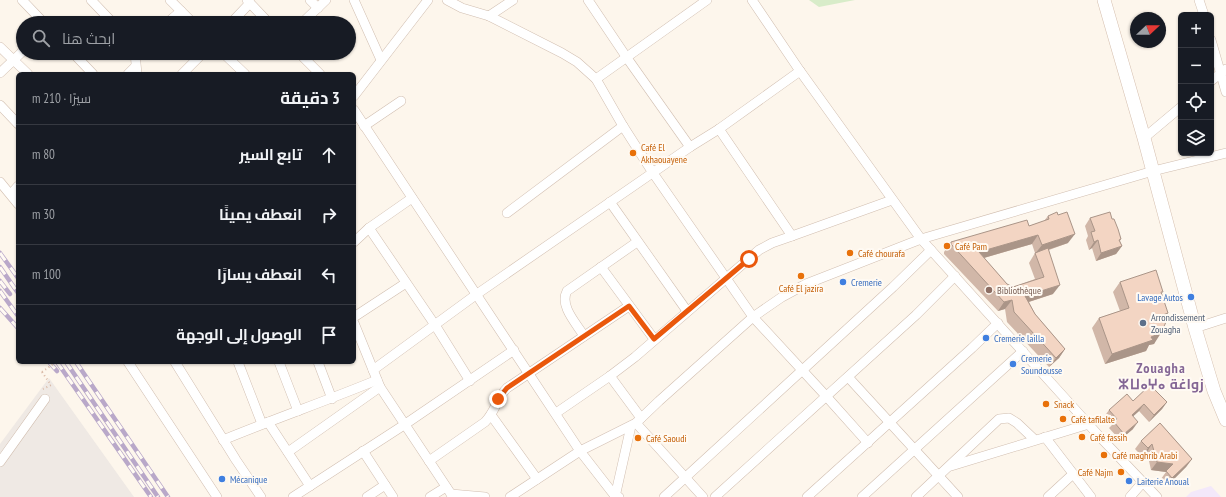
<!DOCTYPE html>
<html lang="ar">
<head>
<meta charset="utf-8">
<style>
	:root { --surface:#171b24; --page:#242831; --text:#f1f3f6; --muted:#9ea1a6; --line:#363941 }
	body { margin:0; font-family:"PT Sans Narrow",Cairo,"Noto Sans Tifinagh",sans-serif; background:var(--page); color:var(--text); direction:rtl }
	.controls { position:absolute; right:12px; top:12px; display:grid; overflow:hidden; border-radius:6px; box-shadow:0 1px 3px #0004 }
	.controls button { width:36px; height:36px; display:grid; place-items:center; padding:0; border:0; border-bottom:1px solid var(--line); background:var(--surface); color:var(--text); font:20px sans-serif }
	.compass { position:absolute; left:1130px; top:12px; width:36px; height:36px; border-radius:50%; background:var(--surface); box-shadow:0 1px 3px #0004; rotate:68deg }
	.stop { position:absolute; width:12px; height:12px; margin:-9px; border:3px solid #ea580c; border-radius:50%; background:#fff }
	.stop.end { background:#ea580c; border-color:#fff; box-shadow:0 1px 4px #0008 }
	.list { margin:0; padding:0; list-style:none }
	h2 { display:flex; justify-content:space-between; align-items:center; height:52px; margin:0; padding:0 16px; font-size:17px }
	h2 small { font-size:13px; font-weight:400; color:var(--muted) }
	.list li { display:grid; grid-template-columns:26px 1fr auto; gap:12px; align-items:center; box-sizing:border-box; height:60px; padding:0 16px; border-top:1px solid var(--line) }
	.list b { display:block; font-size:15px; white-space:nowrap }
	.list em { font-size:13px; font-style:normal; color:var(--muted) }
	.icon { flex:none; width:22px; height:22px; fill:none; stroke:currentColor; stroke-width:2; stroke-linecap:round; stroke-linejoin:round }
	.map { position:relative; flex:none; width:1226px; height:497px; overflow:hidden; direction:ltr }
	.search { position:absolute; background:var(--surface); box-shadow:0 1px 3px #0004; left:16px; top:16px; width:340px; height:44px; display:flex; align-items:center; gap:10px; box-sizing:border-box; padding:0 14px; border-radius:22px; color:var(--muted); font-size:15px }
	.panel { position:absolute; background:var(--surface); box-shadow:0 1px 3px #0004; left:16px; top:72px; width:340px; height:292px; border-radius:6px; direction:rtl }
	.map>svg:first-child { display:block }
	.industrial { fill:#efe9e4 }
	.education { fill:#f3e8fa }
	.green { fill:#d8ecc9 }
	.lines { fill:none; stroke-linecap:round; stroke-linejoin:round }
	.street-casing { stroke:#d1beb0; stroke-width:10 }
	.secondary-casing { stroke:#d6c0b0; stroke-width:14 }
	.path { stroke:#d9b8a5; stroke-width:2; stroke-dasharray:1 3; stroke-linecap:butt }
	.street { stroke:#fff; stroke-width:9 }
	.secondary { stroke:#fff; stroke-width:13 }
	.rail-casing { stroke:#b9a8c9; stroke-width:4.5 }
	.rail { stroke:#fffaf3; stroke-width:3; stroke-dasharray:9; stroke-linecap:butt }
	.path-bridge { stroke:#d9b8a5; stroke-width:2; stroke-dasharray:1 3; stroke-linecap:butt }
	.wall { fill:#d1b7a8; fill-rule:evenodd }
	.shaded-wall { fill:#aa9588 }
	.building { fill:#f3d5c3; stroke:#aa9588 }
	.route { stroke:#ea580c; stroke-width:5 }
	.food-dot { fill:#e8710a; stroke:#fffaf3; stroke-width:1.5 }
	.shop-dot { fill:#3f7fe0; stroke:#fffaf3; stroke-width:1.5 }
	.education-dot { fill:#8d6e63; stroke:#fffaf3; stroke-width:1.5 }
	.service-dot { fill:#5c6f8a; stroke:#fffaf3; stroke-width:1.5 }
	.labels { text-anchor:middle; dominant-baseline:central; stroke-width:4; stroke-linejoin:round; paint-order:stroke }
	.food-label { font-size:10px; fill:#c56008; stroke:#fffaf3; text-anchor:start }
	.shop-label { font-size:10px; fill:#366cbe; stroke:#fffaf3; text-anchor:start }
	.education-label { font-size:10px; fill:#785e54; stroke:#fffaf3; text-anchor:start }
	.service-label { font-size:10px; fill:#4e5e75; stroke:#fffaf3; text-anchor:start }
	.district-label { font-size:14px; font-weight:bold; letter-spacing:1px; fill:#846695; stroke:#fffaf3 }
</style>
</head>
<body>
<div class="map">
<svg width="1226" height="497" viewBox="0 0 1226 497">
	<rect width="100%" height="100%" fill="#fdf6ec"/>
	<path class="industrial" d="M49 378 134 497H0V444Z"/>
	<path class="education" d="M1211 486 1221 497H1186L1191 492Z"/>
	<path class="green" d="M809 0H855L819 7Z"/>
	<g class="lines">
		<g class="street-casing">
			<g id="street">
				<path d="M22 0 44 23"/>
				<path d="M91 0 113 23"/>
				<path d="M170 0 193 23"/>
				<path d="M247 0 269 23"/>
				<path d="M310 0 318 8"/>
				<path d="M354 0 381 60"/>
				<path d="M447 0 462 8 489 16 562 53 577 62 596 79 623 126 653 173 753 317 826 396 868 443"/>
				<path d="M588 0 627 58 690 147"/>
				<path d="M752 0 800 71 921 239 1100 437 1157 497"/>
				<path d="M1199 0 1204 15"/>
				<path d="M489 16 513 0"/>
				<path d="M167 23 181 11"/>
				<path d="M231 23 250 3"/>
				<path d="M302 23 326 0"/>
				<path d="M1211 40 1226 92"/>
				<path d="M0 47 28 74"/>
				<path d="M73 53 93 74"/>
				<path d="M135 53 137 74"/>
				<path d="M223 53 245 74"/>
				<path d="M299 53 320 74"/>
				<path d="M0 73 23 51"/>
				<path d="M128 74 135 67"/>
				<path d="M182 74 203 53"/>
				<path d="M596 79 707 0"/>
				<path d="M1211 81 1226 69"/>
				<path d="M354 96 428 0"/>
				<path d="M0 105 18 124"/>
				<path d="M354 110 580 451 615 496 619 497"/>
				<path d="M364 126 401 101"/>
				<path d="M719 129 792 236"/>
				<path d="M1144 138 1181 107"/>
				<path d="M0 182 18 204"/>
				<path d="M11 194 18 186"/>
				<path d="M610 202 687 311"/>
				<path d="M507 213 623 126"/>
				<path d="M369 228 435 325 470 381"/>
				<path d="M354 242 369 228 412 198"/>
				<path d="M601 267 654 339"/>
				<path d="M354 317 406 283"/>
				<path d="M354 323 380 387 453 497"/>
				<path d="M1195 328 1226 318"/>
				<path d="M584 336C577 324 559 306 567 291L637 242"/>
				<path d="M128 362 217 497"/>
				<path d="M175 362 236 460 261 497"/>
				<path d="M238 362 262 424"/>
				<path d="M279 362 298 411"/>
				<path d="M318 362 332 399"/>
				<path d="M373 370 477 294 690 147 719 129 800 71"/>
				<path d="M610 376 641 418"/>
				<path d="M848 377 958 497"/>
				<path d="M556 413 610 376 635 357 759 250 772 243 792 236 892 200"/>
				<path d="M491 415 537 479"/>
				<path d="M268 422 310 486"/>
				<path d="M636 423 703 497"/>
				<path d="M1045 437 1091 497"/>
				<path d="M223 440C274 419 326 401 377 380"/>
				<path d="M363 451 393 497"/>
				<path d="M288 452 380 387"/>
				<path d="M429 461 485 422C495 412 497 398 507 388L629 306"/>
				<path d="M0 462 45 399"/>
				<path d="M951 466 1089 424"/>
				<path d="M451 494 485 497"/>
				<path d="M293 497 404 425 514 350"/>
				<path d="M367 497 385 485"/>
				<path d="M430 497 446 487"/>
				<path d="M510 497 580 451 636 423 659 401 753 317 782 297 806 284 921 239 1153 171 1226 153"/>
				<path d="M615 497 631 426"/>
				<path d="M664 497 893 287 931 250"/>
				<path d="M715 497 916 315 955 276"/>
				<path d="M807 497 972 348 998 323"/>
				<path d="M862 497 1023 351"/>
				<path d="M916 497 999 419 1009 418 1017 423 1035 440"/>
				<path d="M1048 497 1073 474"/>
				<path d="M1130 497 1143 482"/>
			</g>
		</g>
		<g class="secondary-casing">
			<path id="secondary" d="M1104 0 1144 138 1195 328 1214 391 1226 420"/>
		</g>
		<path class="path" d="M42 372 51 385 43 389"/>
		<use href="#street" class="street"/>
		<use href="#secondary" class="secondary"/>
		<g class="rail-casing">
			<g id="rail">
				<path d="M0 253 18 278"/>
				<path d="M0 267 18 293"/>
				<path d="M0 281 10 294"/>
				<path d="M0 291 18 316"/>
				<path d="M0 308 18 328"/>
				<path d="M49 362 57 371"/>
				<path d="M57 362 151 497"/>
				<path d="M66 362 158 497"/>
				<path d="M76 362 168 497"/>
			</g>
		</g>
		<use href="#rail" class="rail"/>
		<path class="path-bridge" d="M42 372 56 362"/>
	</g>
	<g class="wall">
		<path d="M1048 216 1068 243 1049 250 1053 294 1029 302 1035 314 1065 349 1059 358 1049 367 1007 322 1005 309 998 311 944 254V252L951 242 1029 226 1044 221ZM1032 244 1035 253 1029 263 1035 279 1013 287 1007 284 984 258Z"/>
		<path d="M1090 218 1112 219 1121 239 1120 241 1122 246 1116 254 1096 261 1092 248 1089 250 1086 240 1088 236 1085 226Z"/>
		<path d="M1120 282 1162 294 1165 318 1154 344 1149 345 1146 351 1105 364 1092 328 1099 318 1120 311 1113 292Z"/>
		<path d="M1133 401 1167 402 1162 409 1149 422 1139 411 1133 416V429L1120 440 1109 428 1112 425 1104 417 1109 410Z"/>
		<path d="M1160 423 1192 459 1186 467 1167 486 1161 479 1166 472 1151 470 1147 452 1142 456 1135 449 1141 441Z"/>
	</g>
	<g class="shaded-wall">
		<path d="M1075 234 1068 243 1035 254 1042 245Z"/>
		<path d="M1038 235 1032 244 973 261 979 252Z"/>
		<path d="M1098 240 1092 248 1089 250 1094 242Z"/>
		<path d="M1122 246 1116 254 1096 261 1101 253Z"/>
		<path d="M1060 285 1053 294 1019 305 1025 296Z"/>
		<path d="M1012 300 1005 309 998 311 1004 302Z"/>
		<path d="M1168 313 1161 323 1163 315Z"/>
		<path d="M1161 333 1154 344 1149 345 1146 351 1105 364 1112 354 1151 337Z"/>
		<path d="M1065 349 1059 358 1049 367 1056 358Z"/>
		<path d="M1167 402 1162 409 1149 422 1154 415Z"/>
		<path d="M1144 404 1139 411 1127 422 1132 415Z"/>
		<path d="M1138 422 1133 429 1120 440 1124 434Z"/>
		<path d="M1152 444 1147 452 1142 456 1148 448Z"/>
		<path d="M1192 459 1186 467 1167 486 1172 478Z"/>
		<path d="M1157 462 1173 464 1166 472 1151 470Z"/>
	</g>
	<g class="building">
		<path d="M1057 212 1058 215 1067 212 1075 234 1042 245 1038 235 979 252 1007 284 1013 287 1044 277 1035 253 1048 248 1060 285 1025 296 1035 314 1065 349 1056 358 1014 312 1012 300 1004 302 951 244V242L1027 220 1029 226 1049 219 1048 216Z"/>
		<path d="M1110 212 1112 219H1114L1118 229 1121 239 1119 240 1122 246 1101 253 1098 240 1094 242 1091 232 1095 231 1090 218Z"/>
		<path d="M1156 270 1163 292H1161L1168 313 1163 315 1166 322 1161 333 1151 337 1153 340 1112 354 1099 318 1129 308 1120 282Z"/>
		<path d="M1150 385 1167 402 1154 415 1144 404 1132 415 1138 422 1124 434 1114 422 1117 419 1109 410 1127 394 1133 401Z"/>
		<path d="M1160 423 1192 459 1172 478 1166 471 1173 464 1157 462 1152 444 1148 448 1141 441Z"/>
	</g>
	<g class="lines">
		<path class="route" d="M498 399 507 388 629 306 654 339 749 259"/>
	</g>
	<g class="food-dot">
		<circle cx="633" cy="153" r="4"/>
		<circle cx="947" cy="246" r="4"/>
		<circle cx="850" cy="253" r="4"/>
		<circle cx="801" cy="276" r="4"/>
		<circle cx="1046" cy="404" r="4"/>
		<circle cx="1063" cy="419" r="4"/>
		<circle cx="1082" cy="437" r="4"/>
		<circle cx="638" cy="438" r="4"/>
		<circle cx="1104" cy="455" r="4"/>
		<circle cx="1121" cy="472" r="4"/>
	</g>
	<g class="shop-dot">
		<circle cx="843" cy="282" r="4"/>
		<circle cx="1191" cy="297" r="4"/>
		<circle cx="986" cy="338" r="4"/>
		<circle cx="1013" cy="364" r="4"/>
		<circle cx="222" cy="479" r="4"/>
		<circle cx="1129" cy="481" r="4"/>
	</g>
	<circle class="education-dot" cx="989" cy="290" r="4"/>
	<circle class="service-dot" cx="1143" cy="323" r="4"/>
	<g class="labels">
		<g class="food-label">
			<text x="641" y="147">Café El<tspan x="641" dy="12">Akhaouayene</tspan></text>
			<text x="955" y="246">Café Pam</text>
			<text x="858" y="253">Café chourafa</text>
			<text x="801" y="288" text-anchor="middle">Café El jazira</text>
			<text x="1054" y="404">Snack</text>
			<text x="1071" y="419">Café tafilalte</text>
			<text x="1090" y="437">Café fassih</text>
			<text x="646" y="438">Café Saoudi</text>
			<text x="1112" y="455">Café maghrib Arabi</text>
			<text x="1113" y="472" text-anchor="end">Café Najm</text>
		</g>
		<g class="shop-label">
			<text x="851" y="282">Cremerie</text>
			<text x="1183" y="297" text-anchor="end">Lavage Autos</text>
			<text x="994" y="338">Cremerie lailla</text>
			<text x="1021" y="358">Cremerie<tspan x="1021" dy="12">Soundousse</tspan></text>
			<text x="230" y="479">Mécanique</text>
			<text x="1137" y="481">Laiterie Anoual</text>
		</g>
		<g class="education-label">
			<text x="997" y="290">Bibliothèque</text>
		</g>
		<g class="service-label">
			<text x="1151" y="317">Arrondissement<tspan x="1151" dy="12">Zouagha</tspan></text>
		</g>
		<g class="district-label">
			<text x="1161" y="368">Zouagha<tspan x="1161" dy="16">ⵣⵡⴰⵖⴰ زواغة</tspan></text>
		</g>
	</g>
</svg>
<div class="controls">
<button>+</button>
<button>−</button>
<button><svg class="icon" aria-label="locate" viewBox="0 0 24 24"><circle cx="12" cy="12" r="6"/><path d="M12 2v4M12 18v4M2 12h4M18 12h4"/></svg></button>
<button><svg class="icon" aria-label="layers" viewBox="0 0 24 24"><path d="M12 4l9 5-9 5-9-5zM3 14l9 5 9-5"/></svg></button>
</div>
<svg class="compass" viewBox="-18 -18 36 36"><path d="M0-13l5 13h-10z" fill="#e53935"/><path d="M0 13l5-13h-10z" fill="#9ea1a6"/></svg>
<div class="stop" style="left:749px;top:259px"></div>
<div class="stop end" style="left:498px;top:399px"></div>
<div class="search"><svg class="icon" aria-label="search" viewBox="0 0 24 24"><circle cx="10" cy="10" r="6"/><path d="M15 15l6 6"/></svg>ابحث هنا</div>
<section class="panel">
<h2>3 دقيقة<small>سيرًا · 210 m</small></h2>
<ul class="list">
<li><svg class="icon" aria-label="ahead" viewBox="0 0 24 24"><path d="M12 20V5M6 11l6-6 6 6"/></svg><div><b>تابع السير</b></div><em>80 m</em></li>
<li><svg class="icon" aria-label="right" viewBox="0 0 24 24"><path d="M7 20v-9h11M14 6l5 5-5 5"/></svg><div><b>انعطف يمينًا</b></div><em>30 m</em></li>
<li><svg class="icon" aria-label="left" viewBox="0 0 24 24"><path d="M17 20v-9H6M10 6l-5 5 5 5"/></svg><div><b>انعطف يسارًا</b></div><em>100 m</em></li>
<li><svg class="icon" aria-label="arrive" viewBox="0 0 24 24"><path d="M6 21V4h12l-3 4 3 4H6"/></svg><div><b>الوصول إلى الوجهة</b></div></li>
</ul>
</section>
</div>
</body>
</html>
